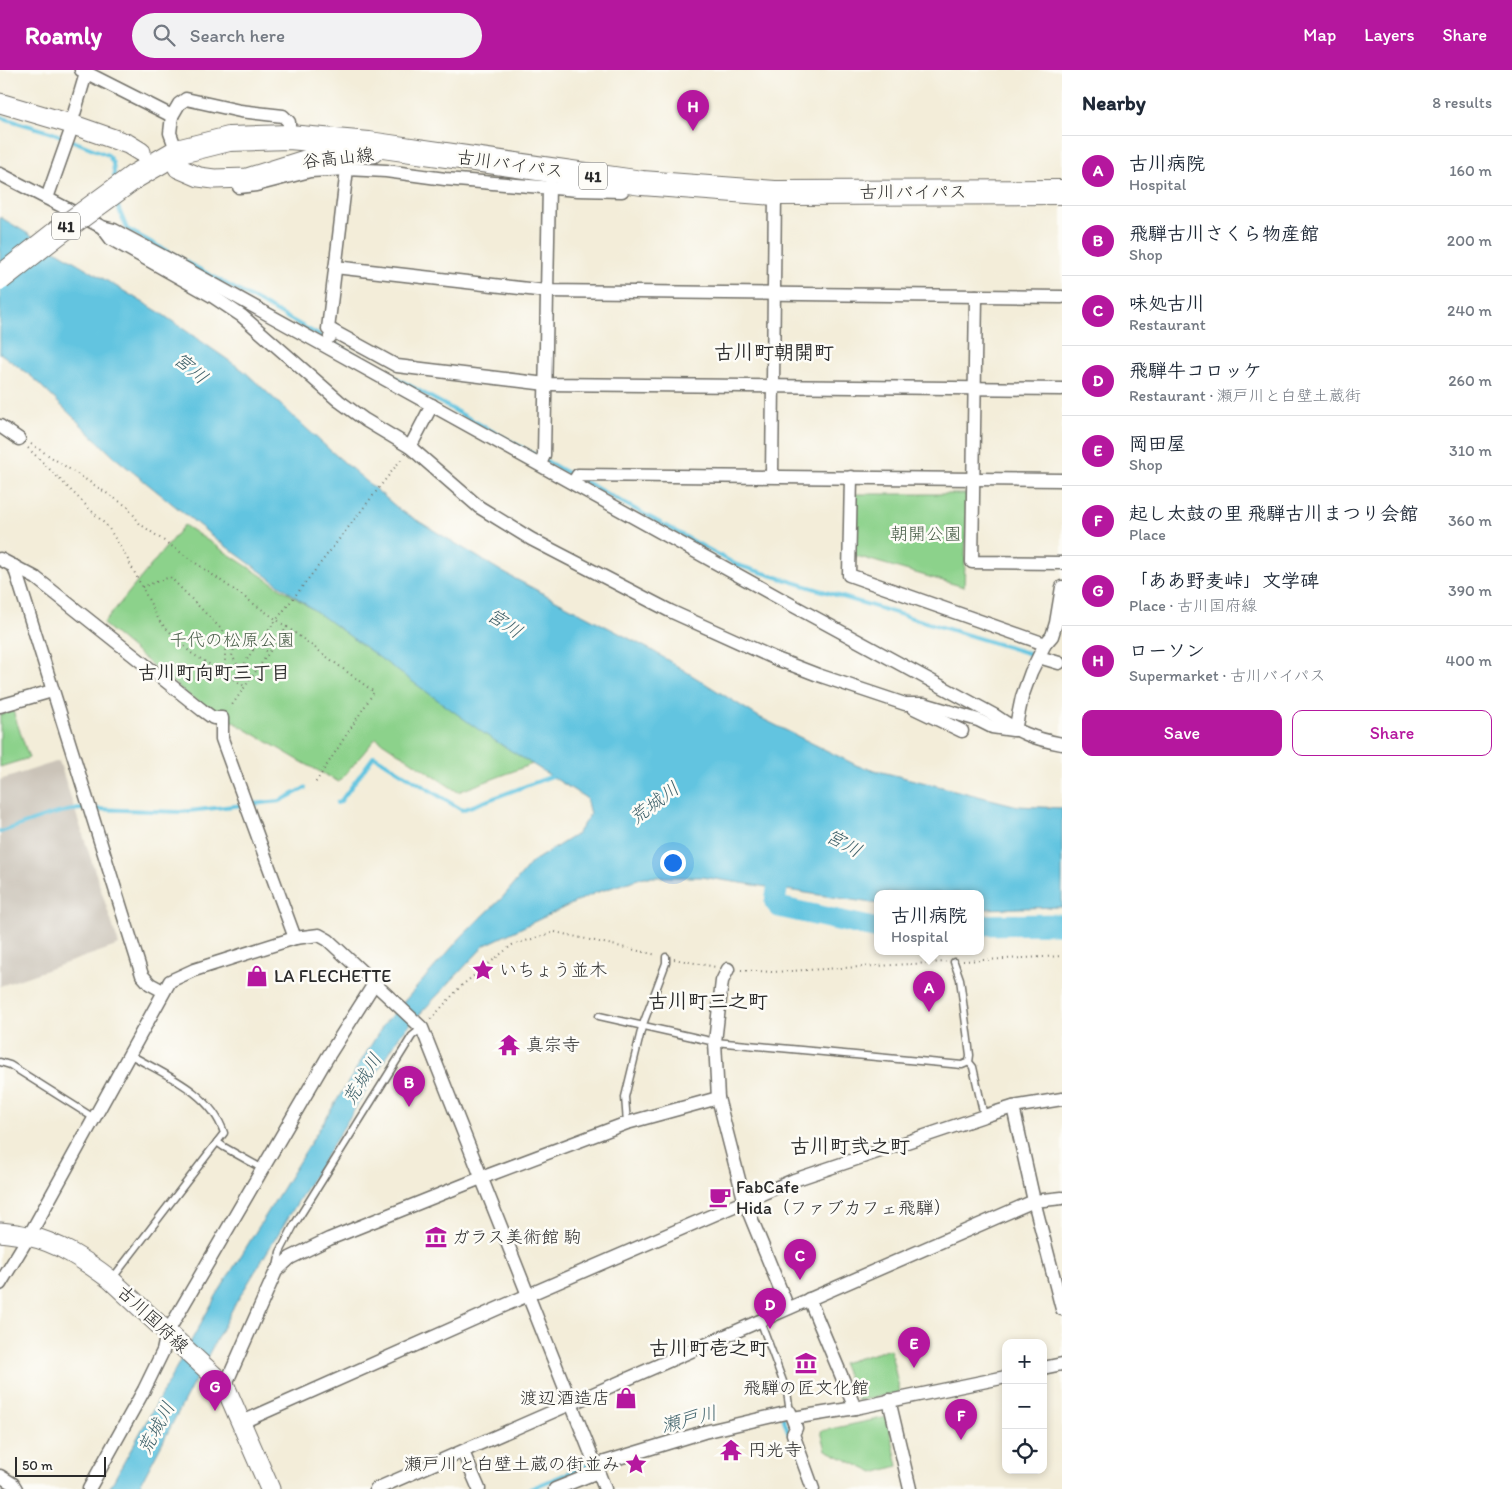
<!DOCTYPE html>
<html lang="en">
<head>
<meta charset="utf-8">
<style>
	:root { --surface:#fff; --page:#f2f2f3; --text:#1f2937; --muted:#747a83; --line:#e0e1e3; --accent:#b5179e }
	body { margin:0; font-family:Itim,"Klee One",sans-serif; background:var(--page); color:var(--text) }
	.controls { position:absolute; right:15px; bottom:15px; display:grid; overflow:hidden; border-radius:10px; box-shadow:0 2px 8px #0003 }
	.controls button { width:45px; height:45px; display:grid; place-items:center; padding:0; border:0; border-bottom:1px solid var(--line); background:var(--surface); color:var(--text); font:25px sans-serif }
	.scale { position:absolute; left:15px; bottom:12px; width:91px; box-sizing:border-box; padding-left:5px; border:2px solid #2b2b2b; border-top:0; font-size:14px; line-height:18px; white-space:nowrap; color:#2b2b2b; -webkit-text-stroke:4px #fdfcf7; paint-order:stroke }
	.you { position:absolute; left:672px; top:792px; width:18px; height:18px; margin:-12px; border:4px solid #fff; border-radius:50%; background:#1a73e8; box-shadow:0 0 0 8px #1a73e833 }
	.badge { display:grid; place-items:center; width:32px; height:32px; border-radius:50%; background:var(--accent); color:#fff; font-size:16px; font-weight:700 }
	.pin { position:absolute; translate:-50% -41px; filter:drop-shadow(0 1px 2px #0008) }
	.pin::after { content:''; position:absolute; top:26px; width:18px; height:15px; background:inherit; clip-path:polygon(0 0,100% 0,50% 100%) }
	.popup { position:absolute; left:874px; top:820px; width:110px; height:65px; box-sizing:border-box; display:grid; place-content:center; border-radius:10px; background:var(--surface); filter:drop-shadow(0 1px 4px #0005); font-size:16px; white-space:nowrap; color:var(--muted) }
	.popup b { font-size:19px; color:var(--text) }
	.popup::after { content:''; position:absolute; left:50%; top:100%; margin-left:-10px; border:10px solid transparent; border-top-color:var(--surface) }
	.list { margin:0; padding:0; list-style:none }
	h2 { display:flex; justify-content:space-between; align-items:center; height:65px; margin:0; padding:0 20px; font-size:21px }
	h2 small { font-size:16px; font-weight:400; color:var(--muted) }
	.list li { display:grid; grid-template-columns:32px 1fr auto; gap:15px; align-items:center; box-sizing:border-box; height:70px; padding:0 20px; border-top:1px solid var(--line) }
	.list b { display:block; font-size:19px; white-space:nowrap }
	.list p { margin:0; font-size:16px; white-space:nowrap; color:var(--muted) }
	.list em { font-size:16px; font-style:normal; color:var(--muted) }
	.actions { display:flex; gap:10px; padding:15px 20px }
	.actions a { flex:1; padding:11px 0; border:1px solid var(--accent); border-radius:10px; text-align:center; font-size:18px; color:var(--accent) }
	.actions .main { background:var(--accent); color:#fff }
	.icon { flex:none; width:28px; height:28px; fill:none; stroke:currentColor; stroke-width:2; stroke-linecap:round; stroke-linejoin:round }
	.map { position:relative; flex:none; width:1062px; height:1419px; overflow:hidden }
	header { display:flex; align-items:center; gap:30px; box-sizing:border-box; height:70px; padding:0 25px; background:var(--accent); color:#fff }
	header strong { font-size:24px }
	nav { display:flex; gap:28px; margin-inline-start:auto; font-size:18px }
	.search { width:350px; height:45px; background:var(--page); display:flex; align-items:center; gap:12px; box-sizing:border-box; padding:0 18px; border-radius:28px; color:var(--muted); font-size:19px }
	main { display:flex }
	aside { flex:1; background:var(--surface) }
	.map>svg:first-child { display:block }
	.industrial { fill:#cac3b8 }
	.green { fill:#8cd28b; stroke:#5c7e5b }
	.water { fill:#62c4e0; stroke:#467886 }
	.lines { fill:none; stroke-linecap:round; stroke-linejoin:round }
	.stream { stroke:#62c4e0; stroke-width:4 }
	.river { stroke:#62c4e0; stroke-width:21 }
	.lane-casing { stroke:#716f68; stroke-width:9 }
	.street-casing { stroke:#716f68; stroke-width:15 }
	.secondary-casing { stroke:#716f68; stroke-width:21 }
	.highway-casing { stroke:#716f68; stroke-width:26 }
	.path { stroke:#716f68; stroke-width:2; stroke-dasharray:1 4; stroke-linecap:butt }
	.lane { stroke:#fff; stroke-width:6 }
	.street { stroke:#fff; stroke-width:12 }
	.secondary { stroke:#fff; stroke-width:19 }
	.highway { stroke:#fff; stroke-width:24 }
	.highway-bridge-casing { stroke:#716f68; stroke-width:26; stroke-linecap:butt }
	.path-bridge { stroke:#716f68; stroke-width:2; stroke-dasharray:1 4; stroke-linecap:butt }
	.highway-bridge { stroke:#fff; stroke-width:24 }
	.labels { text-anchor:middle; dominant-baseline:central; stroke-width:5; stroke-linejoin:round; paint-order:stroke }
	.shield { fill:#fdfcf7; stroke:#6a6a68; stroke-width:1 }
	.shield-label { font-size:16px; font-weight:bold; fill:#2b2b2b }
	.street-label { font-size:18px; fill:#2b2b2b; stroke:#fdfcf7 }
	.park-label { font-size:18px; fill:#485d48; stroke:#fdfcf7 }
	.poi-label { font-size:18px; fill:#2b2b2b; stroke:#fdfcf7; text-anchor:start }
	.water-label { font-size:19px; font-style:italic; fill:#3e616a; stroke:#fdfcf7 }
	.neighbourhood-label { font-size:19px; font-weight:bold; fill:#2b2b2b; stroke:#fdfcf7 }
	.quarter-label { font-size:20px; font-weight:bold; fill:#2b2b2b; stroke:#fdfcf7 }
</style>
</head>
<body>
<header>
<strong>Roamly</strong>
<div class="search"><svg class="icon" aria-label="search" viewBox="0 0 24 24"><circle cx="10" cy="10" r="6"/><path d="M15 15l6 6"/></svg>Search here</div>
<nav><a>Map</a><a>Layers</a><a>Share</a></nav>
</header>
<main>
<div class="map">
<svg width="1062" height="1419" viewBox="0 0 1062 1419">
	<rect width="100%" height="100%" fill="#fdfcf7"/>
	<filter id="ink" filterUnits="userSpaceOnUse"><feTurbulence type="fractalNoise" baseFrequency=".02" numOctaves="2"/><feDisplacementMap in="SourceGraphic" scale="10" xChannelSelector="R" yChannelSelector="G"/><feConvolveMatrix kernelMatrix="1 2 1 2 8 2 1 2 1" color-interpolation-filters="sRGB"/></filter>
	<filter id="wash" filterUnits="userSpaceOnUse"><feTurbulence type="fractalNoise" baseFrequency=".0096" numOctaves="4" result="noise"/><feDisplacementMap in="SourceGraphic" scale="20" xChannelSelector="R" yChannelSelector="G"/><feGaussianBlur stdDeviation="1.12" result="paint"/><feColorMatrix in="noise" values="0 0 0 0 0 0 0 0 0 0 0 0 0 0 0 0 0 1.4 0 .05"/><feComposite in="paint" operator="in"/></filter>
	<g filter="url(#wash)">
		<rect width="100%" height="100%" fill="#f3edd9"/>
		<path class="industrial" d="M59 691 119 875 0 916V710Z"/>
		<g class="green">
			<path d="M854 424H968L964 517 853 485Z"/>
			<path d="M184 455 543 690 458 722 376 668 339 712 300 691 189 626 103 554Z"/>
			<path d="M13 641 29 688 0 697V645Z"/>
			<path d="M890 1279 900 1322 858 1331 842 1293Z"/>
			<path d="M887 1347 898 1396 874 1403 826 1380 821 1361Z"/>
		</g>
		<path class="water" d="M0 147 159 242 244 301 331 381 400 440 506 504 653 581 759 647 858 696 1018 736 1062 738V837L980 839V823H878V834L702 807H644L595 823 485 875 400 965 234 1236 138 1419H109L216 1226 384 954 463 865 503 827 532 792 577 764 590 744 586 728 486 665 216 469 113 386 32 307 0 283Z"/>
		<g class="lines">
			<g class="stream">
				<path d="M0 47 53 63 108 85 113 93 115 111"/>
				<path d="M117 131 118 137 127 159 573 406"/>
				<path d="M580 409 737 495 1034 585"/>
				<path d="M337 733 340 732 374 686 462 740 555 705"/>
				<path d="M94 739 180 742 280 731 305 718"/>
				<path d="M0 762C26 754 60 738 87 739"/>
				<path d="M783 1347 789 1364"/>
				<path d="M530 1419 592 1393"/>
			</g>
			<g class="river">
				<path d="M782 789 775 832 779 837 878 859"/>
				<path d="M980 855 1062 854"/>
			</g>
		</g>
	</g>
	<g filter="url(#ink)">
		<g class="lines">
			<g class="lane-casing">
				<g id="lane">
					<path d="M954 892 960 909 970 985 969 992 973 997 984 1046"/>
					<path d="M599 946 715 972 962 995 969 992"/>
					<path d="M0 992 10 995 94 1048"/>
					<path d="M627 1053 625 1027 642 957 666 893V887"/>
					<path d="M217 1072 224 1077 263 1099"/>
					<path d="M277 1197 280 1182 293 1157 412 966 422 958"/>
					<path d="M112 1209 224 1063C211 1022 163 1004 129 984"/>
					<path d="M760 1250 787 1322 790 1342"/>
				</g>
			</g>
			<g class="street-casing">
				<g id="street">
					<path d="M81 0 172 46 179 34 186 29 240 41 283 46 289 52V67"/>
					<path d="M172 46 170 63 177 82"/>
					<path d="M0 104 102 157 114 160 170 190 790 534 994 645C1020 663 1031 668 1062 674"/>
					<path d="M239 117 256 115 310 101 347 99 386 101 445 109 578 120 622 121"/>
					<path d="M47 128 70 63 71 54 87 0"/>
					<path d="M102 157 111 169 212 226 242 246 339 331 365 350 410 377 479 437 531 469 670 541 774 588 818 605 905 634H924L978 650 992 657 1013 660"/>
					<path d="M335 197 546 221 1062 227"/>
					<path d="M976 226 972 492 1062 493"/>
					<path d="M333 261 397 296 546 314 1062 319"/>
					<path d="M330 267 333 261 328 259 347 99"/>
					<path d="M0 356 19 369"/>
					<path d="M410 377 432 335"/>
					<path d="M540 394 544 385 549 116"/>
					<path d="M772 406 775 123"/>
					<path d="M851 407 849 505 1045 574"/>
					<path d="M573 413 578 405 1062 410"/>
					<path d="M0 489 36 508 202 640 213 648H222V669L295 868 319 865 328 870 422 958 605 1419"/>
					<path d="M14 496 142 905 150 914 163 921"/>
					<path d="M1039 587 1059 593"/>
					<path d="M0 636 52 621"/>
					<path d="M914 638 962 661"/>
					<path d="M1015 660 1022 627 1031 602 1045 574 1052 566 1056 553 1062 517"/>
					<path d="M728 899 722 911 715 972 718 1028 745 1133 788 1238"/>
					<path d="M1013 1037 1034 1131 1062 1239"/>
					<path d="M0 1214 29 1166 170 911 194 900 295 868"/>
					<path d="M809 1229 855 1338"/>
					<path d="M1043 1298 1062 1294"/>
					<path d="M225 1316 276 1201 290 1188 329 1169 481 1108 627 1053 718 1028"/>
					<path d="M889 1330 910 1419"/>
					<path d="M793 1348 855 1338 1006 1307"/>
					<path d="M240 1353 519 1229 794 1110 984 1046 1013 1037 1062 1029"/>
					<path d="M463 1382 479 1419"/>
					<path d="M0 1406 13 1414 16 1419"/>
					<path d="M89 1419 144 1320 163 1281 167 1263 327 988 374 914"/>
					<path d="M376 1419 1034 1131 1062 1128"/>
					<path d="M555 1419 598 1402 602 1393 704 1362 790 1342 796 1358 793 1364 813 1419"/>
				</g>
			</g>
			<g class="secondary-casing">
				<g id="secondary">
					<path d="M0 33 71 54 128 74 141 82"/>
					<path d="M178 98 199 107 214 109 247 108 314 87 373 83"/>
					<path d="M0 1162C9 1163 18 1164 27 1166 58 1172 86 1191 111 1210L225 1316 270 1419"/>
				</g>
			</g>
			<g class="highway-casing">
				<path id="highway" d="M134 107 177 82 229 69 289 67 369 74 642 113 775 123 1062 122"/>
			</g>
			<g class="path">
				<path d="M31 374 128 437 140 454 287 557 230 638"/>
				<path d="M28 378 108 457 126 486 160 552 191 583 246 617"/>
				<path d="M142 517 170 507 225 563V603"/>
				<path d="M287 557 374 622 314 715"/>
				<path d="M253 580 243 596 237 594 232 586 235 575 247 566 269 583"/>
				<path d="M674 889 716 897"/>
				<path d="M963 891 1062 886"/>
				<path d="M741 900 772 902 946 892"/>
				<path d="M431 949 461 916 512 875 555 862 657 885"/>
			</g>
			<use href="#lane" class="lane"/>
			<use href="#street" class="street"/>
			<use href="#secondary" class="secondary"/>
			<use href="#highway" class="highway"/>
			<g class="highway-bridge-casing">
				<path id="highway-bridge" d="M0 208 56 164 134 107"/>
			</g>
			<path class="path-bridge" d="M253 580 403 387"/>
			<use href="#highway-bridge" class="highway-bridge"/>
		</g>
	</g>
	<defs>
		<g id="sight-bare" transform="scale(1.725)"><path d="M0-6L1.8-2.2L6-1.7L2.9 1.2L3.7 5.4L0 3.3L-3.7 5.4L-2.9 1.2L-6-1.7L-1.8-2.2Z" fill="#b5179e" stroke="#fdfcf7" stroke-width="2.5" paint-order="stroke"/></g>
		<g id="shop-bare" transform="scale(1.725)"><path d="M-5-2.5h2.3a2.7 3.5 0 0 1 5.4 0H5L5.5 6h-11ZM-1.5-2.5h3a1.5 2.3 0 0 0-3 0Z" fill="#b5179e" stroke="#fdfcf7" stroke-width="2.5" paint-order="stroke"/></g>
		<g id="temple-bare" transform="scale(1.725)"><path d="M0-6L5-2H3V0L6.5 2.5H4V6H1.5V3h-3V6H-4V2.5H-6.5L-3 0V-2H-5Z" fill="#b5179e" stroke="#fdfcf7" stroke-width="2.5" paint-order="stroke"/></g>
		<g id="cafe-bare" transform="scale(1.725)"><path d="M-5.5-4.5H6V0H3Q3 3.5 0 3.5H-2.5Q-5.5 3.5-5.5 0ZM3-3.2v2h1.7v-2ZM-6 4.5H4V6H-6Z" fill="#b5179e" stroke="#fdfcf7" stroke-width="2.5" paint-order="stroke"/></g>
		<g id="museum-bare" transform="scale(1.725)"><path d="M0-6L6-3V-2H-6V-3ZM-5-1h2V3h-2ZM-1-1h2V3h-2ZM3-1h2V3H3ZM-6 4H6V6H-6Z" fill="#b5179e" stroke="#fdfcf7" stroke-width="2.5" paint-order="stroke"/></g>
	</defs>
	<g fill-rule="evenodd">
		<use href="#sight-bare" x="483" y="900"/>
		<use href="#shop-bare" x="257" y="906"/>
		<use href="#temple-bare" x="509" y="975"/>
		<use href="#cafe-bare" x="720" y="1127"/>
		<use href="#museum-bare" x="436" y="1167"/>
		<use href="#museum-bare" x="806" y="1293"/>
		<use href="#shop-bare" x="626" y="1328"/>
		<use href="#temple-bare" x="731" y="1380"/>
		<use href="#sight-bare" x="636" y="1394"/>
	</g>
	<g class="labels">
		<g class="shield">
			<rect x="579" y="92.5" width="28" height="27" rx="4"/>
			<rect x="52" y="142.5" width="28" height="27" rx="4"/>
		</g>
		<g class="shield-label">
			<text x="593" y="106">41</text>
			<text x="66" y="156">41</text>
		</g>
		<g class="street-label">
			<text transform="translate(338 88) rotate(-6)">谷高山線</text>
			<text transform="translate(510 94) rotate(8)">古川バイパス</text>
			<text x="913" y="122">古川バイパス</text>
			<text transform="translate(153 1249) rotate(43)">古川国府線</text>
		</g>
		<g class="park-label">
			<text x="926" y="464">朝開公園</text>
			<text x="232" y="570">千代の松原公園</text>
		</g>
		<g class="poi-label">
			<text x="499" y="900">いちょう並木</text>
			<text x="274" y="906">LA FLECHETTE</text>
			<text x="526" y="975">真宗寺</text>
			<text x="736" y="1117">FabCafe<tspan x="736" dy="21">Hida（ファブカフェ飛騨）</tspan></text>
			<text x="452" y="1167">ガラス美術館 駒</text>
			<text x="806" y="1318" text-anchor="middle">飛騨の匠文化館</text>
			<text x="610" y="1328" text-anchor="end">渡辺酒造店</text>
			<text x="748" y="1380">円光寺</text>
			<text x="620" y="1394" text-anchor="end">瀬戸川と白壁土蔵の街並み</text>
		</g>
		<g class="water-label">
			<text transform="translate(191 298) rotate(40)">宮川</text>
			<text transform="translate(505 553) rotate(34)">宮川</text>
			<text transform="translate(654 733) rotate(-37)">荒城川</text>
			<text transform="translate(844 773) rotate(29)">宮川</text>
			<text transform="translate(362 1009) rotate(-58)">荒城川</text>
			<text transform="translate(689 1349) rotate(-14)">瀬戸川</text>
			<text transform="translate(156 1358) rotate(-62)">荒城川</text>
		</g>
		<g class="neighbourhood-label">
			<text x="214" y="602">古川町向町三丁目</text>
		</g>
		<g class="quarter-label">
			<text x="774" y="282">古川町朝開町</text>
			<text x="708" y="931">古川町三之町</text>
			<text x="850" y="1076">古川町弐之町</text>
			<text x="709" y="1278">古川町壱之町</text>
		</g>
	</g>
</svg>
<div class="controls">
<button>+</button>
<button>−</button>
<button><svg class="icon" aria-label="locate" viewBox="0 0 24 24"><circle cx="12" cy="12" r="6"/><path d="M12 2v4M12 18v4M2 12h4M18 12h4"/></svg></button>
</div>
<div class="scale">50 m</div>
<div class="you"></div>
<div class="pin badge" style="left:929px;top:942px">A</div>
<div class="popup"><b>古川病院</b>Hospital</div>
<div class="pin badge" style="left:409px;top:1037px">B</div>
<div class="pin badge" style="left:800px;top:1210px">C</div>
<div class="pin badge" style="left:770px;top:1259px">D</div>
<div class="pin badge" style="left:914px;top:1298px">E</div>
<div class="pin badge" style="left:961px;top:1370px">F</div>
<div class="pin badge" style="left:215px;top:1341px">G</div>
<div class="pin badge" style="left:693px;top:61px">H</div>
</div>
<aside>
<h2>Nearby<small>8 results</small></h2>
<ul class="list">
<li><span class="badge">A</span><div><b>古川病院</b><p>Hospital</p></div><em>160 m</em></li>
<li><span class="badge">B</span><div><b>飛騨古川さくら物産館</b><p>Shop</p></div><em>200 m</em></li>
<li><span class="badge">C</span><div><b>味処古川</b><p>Restaurant</p></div><em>240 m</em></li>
<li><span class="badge">D</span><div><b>飛騨牛コロッケ</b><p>Restaurant · 瀬戸川と白壁土蔵街</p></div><em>260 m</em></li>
<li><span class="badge">E</span><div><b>岡田屋</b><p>Shop</p></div><em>310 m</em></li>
<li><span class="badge">F</span><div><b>起し太鼓の里 飛騨古川まつり会館</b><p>Place</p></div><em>360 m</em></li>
<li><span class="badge">G</span><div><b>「ああ野麦峠」文学碑</b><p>Place · 古川国府線</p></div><em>390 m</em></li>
<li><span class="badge">H</span><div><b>ローソン</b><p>Supermarket · 古川バイパス</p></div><em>400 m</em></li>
</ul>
<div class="actions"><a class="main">Save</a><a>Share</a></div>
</aside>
</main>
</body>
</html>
